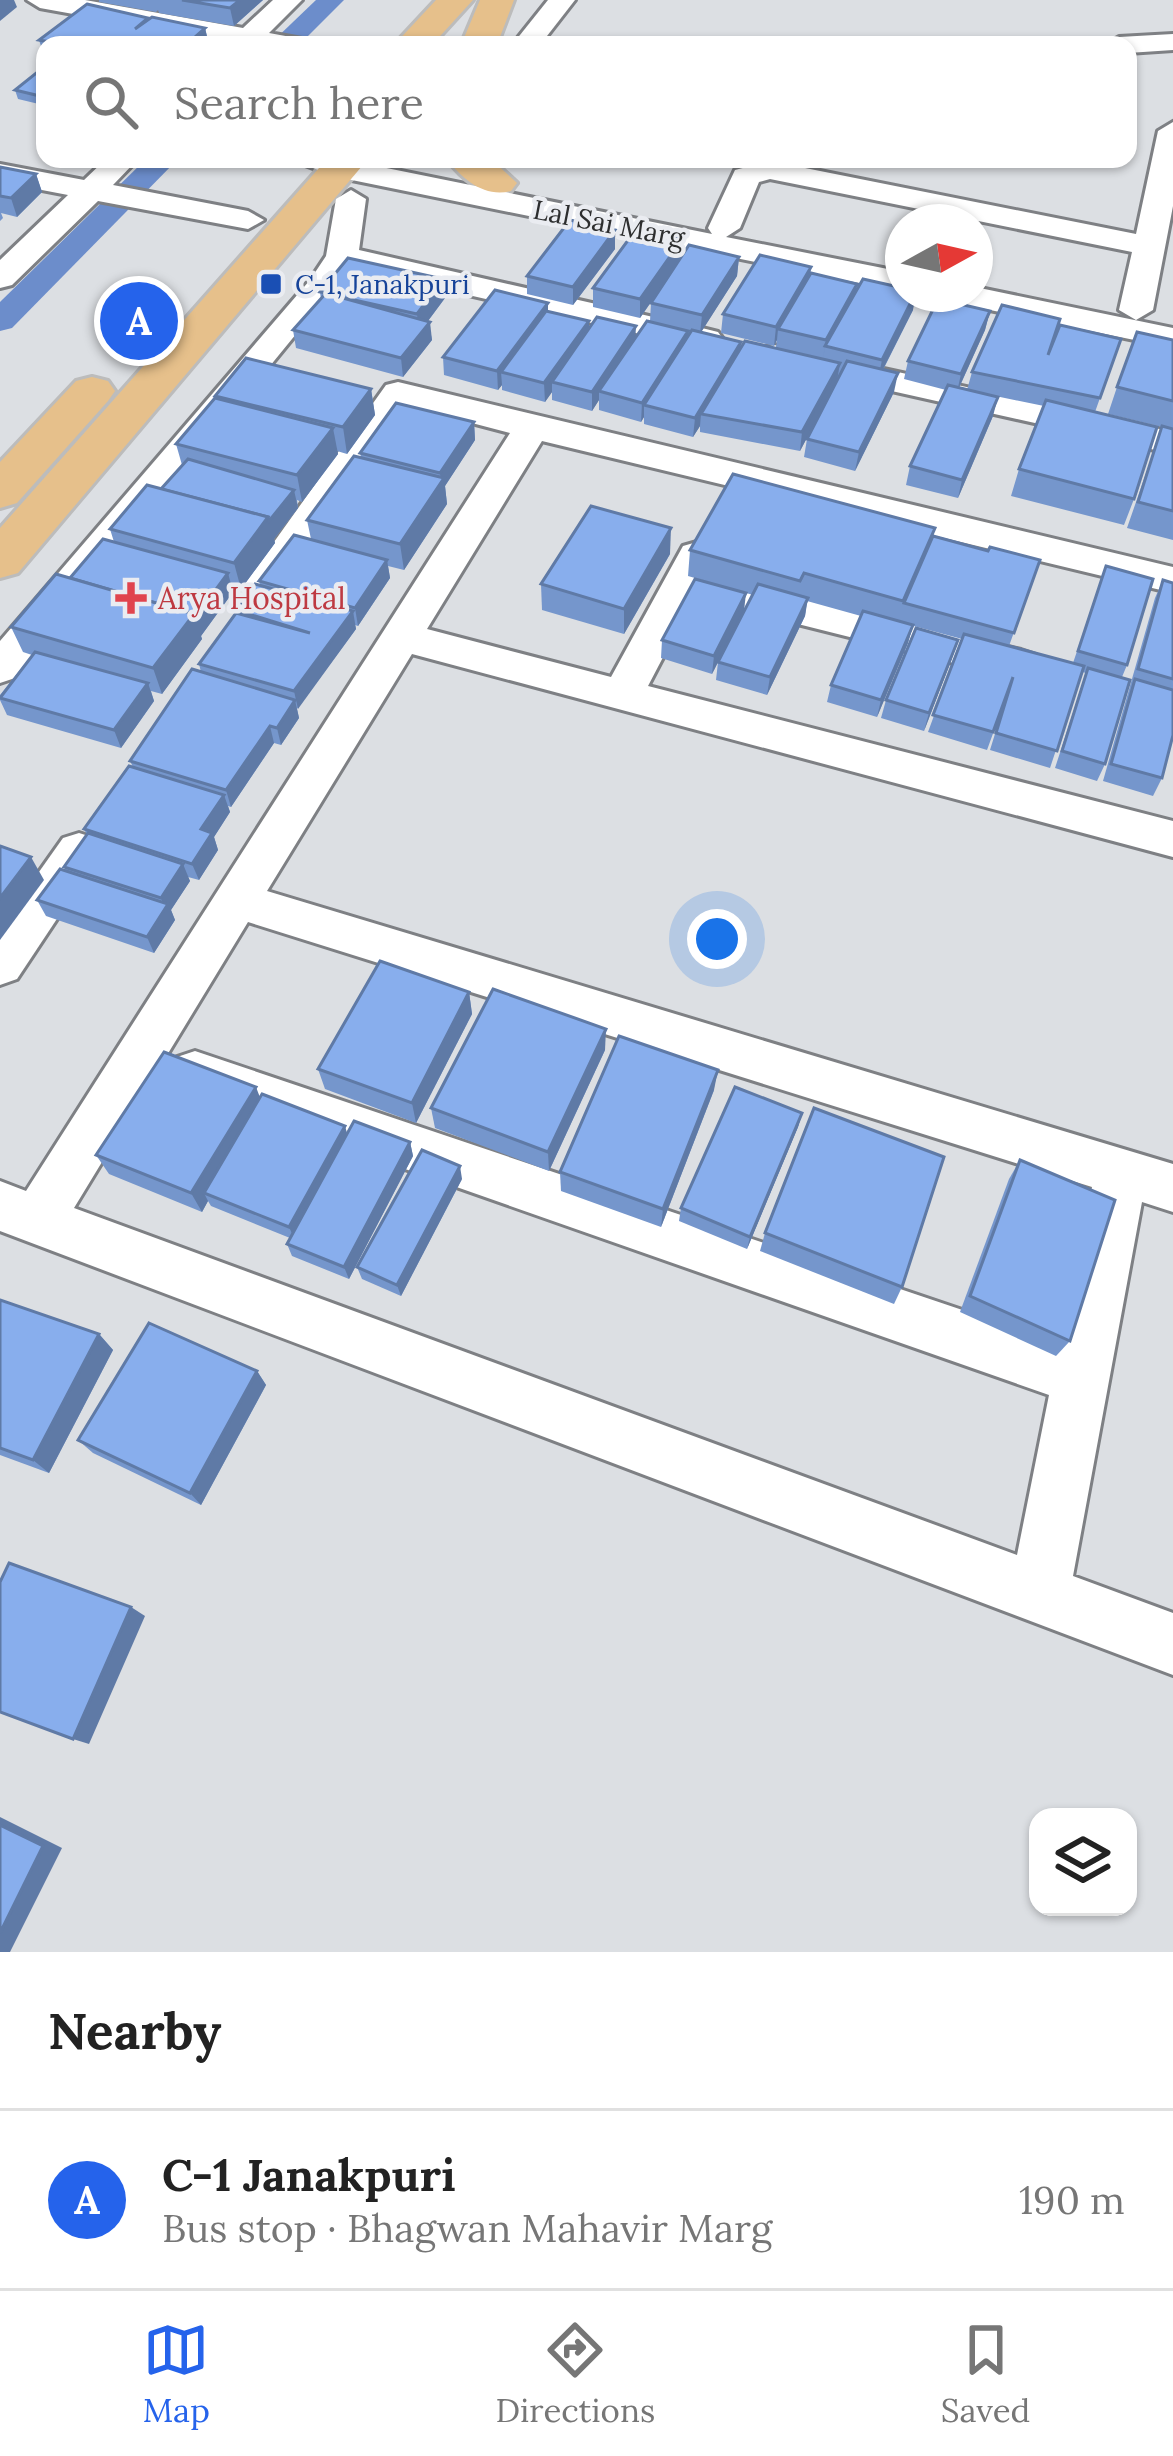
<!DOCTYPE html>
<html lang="en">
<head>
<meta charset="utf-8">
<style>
	:root { --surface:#fff; --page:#f2f2f2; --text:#222; --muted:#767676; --line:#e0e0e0; --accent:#2563eb }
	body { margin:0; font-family:Lora,serif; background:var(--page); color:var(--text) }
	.controls { position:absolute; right:36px; bottom:36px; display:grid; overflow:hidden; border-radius:24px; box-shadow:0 3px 9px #0004 }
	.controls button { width:108px; height:108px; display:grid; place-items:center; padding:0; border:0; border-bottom:3px solid var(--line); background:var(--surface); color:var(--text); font:60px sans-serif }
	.compass { position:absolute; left:885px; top:204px; width:108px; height:108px; border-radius:50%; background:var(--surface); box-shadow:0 3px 9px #0004; rotate:82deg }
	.you { position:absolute; left:717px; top:939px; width:42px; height:42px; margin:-30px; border:9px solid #fff; border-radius:50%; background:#1a73e8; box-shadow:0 0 0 18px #1a73e833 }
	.badge { display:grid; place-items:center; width:78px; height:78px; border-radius:50%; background:var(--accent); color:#fff; font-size:39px; font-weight:700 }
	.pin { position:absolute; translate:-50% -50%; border:6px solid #fff; box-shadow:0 3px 12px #0006 }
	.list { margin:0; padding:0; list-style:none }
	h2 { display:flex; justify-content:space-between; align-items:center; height:156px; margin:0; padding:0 48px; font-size:51px }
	h2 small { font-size:39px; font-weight:400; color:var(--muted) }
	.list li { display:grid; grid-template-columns:78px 1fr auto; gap:36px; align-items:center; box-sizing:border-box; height:180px; padding:0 48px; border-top:3px solid var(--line) }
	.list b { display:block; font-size:45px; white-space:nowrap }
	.list p { margin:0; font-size:39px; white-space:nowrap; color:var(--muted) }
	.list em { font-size:39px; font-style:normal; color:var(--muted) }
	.icon { flex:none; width:66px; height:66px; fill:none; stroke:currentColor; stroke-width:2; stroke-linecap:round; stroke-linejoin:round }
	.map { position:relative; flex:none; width:1173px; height:1952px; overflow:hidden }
	.search { position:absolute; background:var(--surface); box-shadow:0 3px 9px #0004; left:36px; right:36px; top:36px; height:132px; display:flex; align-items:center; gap:30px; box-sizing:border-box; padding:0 42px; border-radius:24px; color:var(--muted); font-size:45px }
	.sheet { height:336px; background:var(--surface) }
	nav { display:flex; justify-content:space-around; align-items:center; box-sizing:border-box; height:168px; border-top:3px solid var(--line); background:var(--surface); font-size:33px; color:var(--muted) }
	nav a { display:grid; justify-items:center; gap:6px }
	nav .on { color:var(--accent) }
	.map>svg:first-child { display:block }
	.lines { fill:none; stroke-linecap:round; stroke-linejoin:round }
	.canal { fill:#6c8dcb; fill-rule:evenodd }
	.minor-casing { stroke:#7e8084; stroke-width:6 }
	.major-casing { stroke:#bcbcbc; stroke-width:6 }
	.minor { fill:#fff; fill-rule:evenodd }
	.major { fill:#e6c08b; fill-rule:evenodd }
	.wall { fill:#7596cc }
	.shaded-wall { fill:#5f7aa6 }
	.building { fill:#88aeed; stroke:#5f7aa6; stroke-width:3 }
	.transit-dot { fill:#1a4fb4; stroke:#eaecf1; stroke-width:4.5 }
	.health-dot { fill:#e0444e; stroke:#eaecf1; stroke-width:4.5 }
	.labels { text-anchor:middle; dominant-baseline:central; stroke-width:9; stroke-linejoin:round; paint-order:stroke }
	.far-street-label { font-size:27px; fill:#2d2e2f; stroke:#eaecf1 }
	.far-transit-label { font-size:27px; fill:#164399; stroke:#eaecf1; text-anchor:start }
	.health-label { font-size:30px; fill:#be3a42; stroke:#eaecf1; text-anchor:start }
</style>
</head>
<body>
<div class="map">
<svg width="1173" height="1952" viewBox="0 0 1173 1952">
	<rect width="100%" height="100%" fill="#dcdfe3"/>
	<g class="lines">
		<g class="canal">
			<path d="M316 0H344L299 45H269Z"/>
			<path d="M146 159H178L12 328 0 331V302Z"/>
		</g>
		<g class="minor-casing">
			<g id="minor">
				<path d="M27 0H85L243 28 273 0H302L269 33 302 39 306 45H226L228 42 40 8Z"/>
				<path d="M548 0H575L540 45H512Z"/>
				<path d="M1173 34V50L1128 53V45H1105L1119 37Z"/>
				<path d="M1173 122V206L1153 310 1136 320 1119 310 1132 252 770 179 759 182 740 228 726 237 903 272V292L337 177 305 165 301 159H342L712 234 708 228 735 170 770 161 1136 234 1158 131Z"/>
				<path d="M106 159H138L113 185 248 211 264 220 248 229 98 201 12 285 0 288V260L68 195 0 182V164L84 180Z"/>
				<path d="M351 190 366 199 359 250 706 329 718 332 723 339 718 346 706 349 350 268 15 678 0 683V641L310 280 326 256 336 199Z"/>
				<path d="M975 287 1173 328V348L961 304 945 294H975Z"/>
				<path d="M774 345 1173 432V454L762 362 757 355 762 348Z"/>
				<path d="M398 382 1173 567V593L542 441 427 629 611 677 683 546 697 542 711 546 716 555 707 574 1021 650 1036 655 1042 665 1036 675 1021 680 694 598 648 686 1173 821V857L412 654 267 891 1173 1164V1212L1142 1202 1073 1576 1173 1613V1675L0 1231V1181L26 1191 510 433 407 406 277 597 263 601 249 597 243 587 249 577 386 385ZM248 922 1092 1187 1060 1343 195 1051 177 1057 170 1073 177 1089 1049 1395 1017 1555 74 1208Z"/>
				<path d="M79 833 95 838 102 851 17 979 0 985V927L63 838Z"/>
			</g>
		</g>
		<g class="major-casing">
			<g id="major">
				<path d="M436 0H473L432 45H394Z"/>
				<path d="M480 0H514L497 45H461Z"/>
				<path d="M327 159H368L18 573 0 578V528Z"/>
				<path d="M447 159H491L517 183 511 191C485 198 463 180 447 159Z"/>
				<path d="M92 377 108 381 115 391 108 401 17 503 0 508V462L76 381Z"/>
			</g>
		</g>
		<use href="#minor" class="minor"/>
		<use href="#major" class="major"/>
	</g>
	<g class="wall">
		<path d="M99 0H263L234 26 159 13 158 10 156 12 99 2Z"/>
		<path d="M148 18V20L205 28 209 45H45V58L39 40Z"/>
		<path d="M45 71V103L43 105 18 99 15 90Z"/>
		<path d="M0 167 36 174 42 192 17 217 1 213 3 218 0 221Z"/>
		<path d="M615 230V249L573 305 527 294V276Z"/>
		<path d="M682 257 640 318 593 307V288Z"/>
		<path d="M739 257 737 276 701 332 741 342 740 348 776 347 777 340 774 346 721 333 723 314 810 273 913 310 883 370 894 392 855 471 804 457 807 439 832 390 800 451 700 432V426L693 437 644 424V417L641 422 599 410V400L592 411 552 400V392L545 402 502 390V385L498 390 444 375 443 357 548 311 589 321V329L636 337 650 321 651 303Z"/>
		<path d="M443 279 445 298 428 321 432 340 403 377 296 348 293 330 321 299 320 292Z"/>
		<path d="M990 311 985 330 959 388 967 390 972 372 1050 348 1121 339 1095 412 1134 499 1124 525 1011 496 1019 469 1044 406 981 393 993 416 958 498 906 485 910 466 946 390 904 379 908 361Z"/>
		<path d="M1173 340V540L1127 528 1162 427 1108 414 1117 387Z"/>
		<path d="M371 389 375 415 347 454 337 451 338 454 302 502 297 500 298 508 274 539 275 543 241 589 232 586 233 592 201 636 202 639 162 694 151 691 154 701 121 748 7 715 0 700V695L32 655 23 652 11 627 114 542 110 529 161 489 182 465 176 444 216 399 215 396Z"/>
		<path d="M474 422 475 440 445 486 447 504 404 570 388 566 390 578 358 626 355 625 356 629 297 709 299 718 281 745 274 743 231 807 228 806 230 812 214 837 218 850 199 880 188 877 190 881 171 910 175 920 154 953 46 916 37 900 66 871 64 867 87 835 84 829 133 767 130 761 201 672 199 664 236 613V610L260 585 259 581 311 539 307 520 361 457 360 453Z"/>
		<path d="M935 528 933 536 988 551 1040 560 1009 646 1073 663 1106 566 1127 665 1122 677 1105 764 1097 781 1055 768 1086 673 1082 672 1050 768 990 750 1007 695 987 750 928 732 962 639 899 622 913 625 908 643 877 717 827 702 831 685 861 616 807 601 805 616 767 695 716 680 718 662 727 644 712 674 661 658 662 640 744 611 753 595 688 576 690 550Z"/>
		<path d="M670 554 624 634 542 610 541 584Z"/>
		<path d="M1163 580 1173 583V735L1162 778 1153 796 1103 781 1155 598Z"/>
		<path d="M952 658 924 731 881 718 886 700Z"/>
		<path d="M469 992 472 1014 416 1123 325 1089 318 1069Z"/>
		<path d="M605 1050 549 1171 435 1128 431 1108Z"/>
		<path d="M714 1090 661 1227 561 1191 560 1172Z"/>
		<path d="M260 1098 348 1134 410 1142 413 1156 349 1279 292 1256 287 1244 290 1238 211 1206 208 1201 202 1212 109 1174 96 1155Z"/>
		<path d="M802 1113 798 1127 747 1249 679 1221 681 1208Z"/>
		<path d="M1020 1160 1070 1341 1056 1356 960 1312 1009 1179Z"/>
		<path d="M462 1179 401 1296 362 1279 357 1267Z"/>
		<path d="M765 1233 902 1287 894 1304 760 1251Z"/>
		<path d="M0 1300 99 1334 113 1350 49 1473 0 1455Z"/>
		<path d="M257 1371 266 1385 201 1505 93 1453 78 1440Z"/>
	</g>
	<g class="shaded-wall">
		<path d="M0 0H14L17 7 0 21Z"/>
		<path d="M240 0H263L234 26 230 8Z"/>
		<path d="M205 28 209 45H186Z"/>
		<path d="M36 174 42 192 17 217 11 198Z"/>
		<path d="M615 230V249L573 305V287Z"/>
		<path d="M683 238 682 257 640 318V299Z"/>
		<path d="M739 257 737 276 700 334 702 315Z"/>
		<path d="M811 267 809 286 778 329 777 340 774 346 776 327Z"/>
		<path d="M443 279 445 298 419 333 417 314Z"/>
		<path d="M857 284 854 302 825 346 823 359 826 340Z"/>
		<path d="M916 294 913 310 878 379 882 360Z"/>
		<path d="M548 303V322L501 372 502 385 498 390 497 371Z"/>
		<path d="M990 311 985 330 957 392 961 374Z"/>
		<path d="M589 321V340L552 382V392L545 402 544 383Z"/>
		<path d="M430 322 432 340 403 377 401 358Z"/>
		<path d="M636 326 635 345 599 391V400L592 411V392Z"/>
		<path d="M688 331 687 349 644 405V417L641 422 642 403Z"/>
		<path d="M741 342 739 361 701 414 700 426 693 437 695 418Z"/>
		<path d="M840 363 837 381 800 451 802 432Z"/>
		<path d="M898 373 894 392 855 471 859 452Z"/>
		<path d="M371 389 375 415 347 454 343 427Z"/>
		<path d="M998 397 993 416 958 498 962 480Z"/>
		<path d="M474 422 475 440 445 486 447 504 404 570 400 544 441 483 440 473Z"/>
		<path d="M333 428 338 454 302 502 297 475Z"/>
		<path d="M294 490 298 508 274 539 275 543 241 589 234 563 268 517Z"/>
		<path d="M671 528 670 554 624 634V609Z"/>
		<path d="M387 560 390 578 358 626 355 608Z"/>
		<path d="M228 573 233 592 201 636 202 639 162 694 153 668 194 614Z"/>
		<path d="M746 593 744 611 712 674 714 656Z"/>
		<path d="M808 598 805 616 767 695 770 677Z"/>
		<path d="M353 611 356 629 298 709 294 691Z"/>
		<path d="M913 625 908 643 877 717 881 700Z"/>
		<path d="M958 640 952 658 924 731 929 713Z"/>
		<path d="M148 683 154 701 121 748 114 730Z"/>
		<path d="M295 700 299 718 281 745 277 728Z"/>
		<path d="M270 726 274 743 231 807 226 790Z"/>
		<path d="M224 795 230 812 214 837 218 850 199 880 192 864 201 829Z"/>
		<path d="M31 857 44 880 0 940V898Z"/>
		<path d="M183 864 190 881 171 910 175 920 154 953 147 937 165 909 161 898Z"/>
		<path d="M469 992 472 1014 416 1123 412 1103Z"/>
		<path d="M606 1029 605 1050 549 1171 548 1152Z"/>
		<path d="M718 1070 714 1090 661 1227 663 1209Z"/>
		<path d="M256 1087 264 1108 204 1193 208 1201 202 1212 191 1193Z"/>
		<path d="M802 1113 798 1127 747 1249 750 1237Z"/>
		<path d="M345 1126 349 1140 295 1240 289 1227Z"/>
		<path d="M410 1142 413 1156 349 1279 344 1267Z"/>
		<path d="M460 1166 462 1179 401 1296 397 1285Z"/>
		<path d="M99 1334 113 1350 49 1473 33 1460Z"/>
		<path d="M257 1371 266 1385 201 1505 190 1493Z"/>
		<path d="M131 1607 145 1616 89 1744 73 1739Z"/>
		<path d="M0 1817 62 1848 10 1952H0Z"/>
	</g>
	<g class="building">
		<path d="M182 0H240L230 8Z"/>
		<path d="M87 4 148 18 135 29 152 17 205 28 186 45H68L39 40Z"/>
		<path d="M40 70 45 71V92L40 96 15 90Z"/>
		<path d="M0 167 36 174 11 198 0 196Z"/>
		<path d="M570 220 615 230 573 287 527 276Z"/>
		<path d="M637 228 683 238 640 299 593 288Z"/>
		<path d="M689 245 739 257 702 315 651 303Z"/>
		<path d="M760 255 811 267 776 327 723 314Z"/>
		<path d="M348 258 443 279 417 314 332 295 430 322 401 358 293 330 326 293 320 292Z"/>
		<path d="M811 273 857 284 826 340 778 329Z"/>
		<path d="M863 279 903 288V294H915L882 360 825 346Z"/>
		<path d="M495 290 548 303 497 371 443 357Z"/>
		<path d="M938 299 990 311 961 374 908 361Z"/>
		<path d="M1002 305 1060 319 1048 355 1060 325 1121 339 1100 398 972 372Z"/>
		<path d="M546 311 589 321 544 383 501 372Z"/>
		<path d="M597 317 636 326 592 392 552 382Z"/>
		<path d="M647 321 688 331 642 403 599 391Z"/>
		<path d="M692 330 741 342 695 418 644 405Z"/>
		<path d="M1137 332 1173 340V401L1117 387Z"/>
		<path d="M745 341 840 363 802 432 701 414Z"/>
		<path d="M246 358 371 389 343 427 215 396Z"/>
		<path d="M847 361 898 373 859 452 807 439Z"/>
		<path d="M948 385 998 397 962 480 910 466Z"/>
		<path d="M215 398 333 428 297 475 176 444Z"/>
		<path d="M1046 400 1157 427 1134 499 1019 469Z"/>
		<path d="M396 403 474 422 440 473 360 453Z"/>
		<path d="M1162 426 1173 429V511L1138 502Z"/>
		<path d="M354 456 444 478 400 544 307 520Z"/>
		<path d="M188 459 294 490 269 521 268 517 161 489Z"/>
		<path d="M733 474 935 528 903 601 804 573 800 581 690 550Z"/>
		<path d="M147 485 268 517 234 563 110 529Z"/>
		<path d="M591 506 671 528 624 609 541 584Z"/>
		<path d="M294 535 387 560 355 608 259 581Z"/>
		<path d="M933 536 988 551 990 547 1040 560 1014 633 904 603Z"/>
		<path d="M103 539 228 573 195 618 194 614 70 578Z"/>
		<path d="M1106 566 1153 579 1127 665 1078 651Z"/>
		<path d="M56 574 194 614 153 668 11 627Z"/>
		<path d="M695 579 746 593 714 656 662 640Z"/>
		<path d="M1163 580 1173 583V679L1138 669Z"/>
		<path d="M255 584 353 611 294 691 199 664 236 613 310 633 236 610Z"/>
		<path d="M758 584 808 598 770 677 718 662Z"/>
		<path d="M863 611 913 625 881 700 831 685Z"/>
		<path d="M916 628 958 640 929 713 886 700Z"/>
		<path d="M964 634 1084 666 1057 751 996 733 1013 677 993 732 933 715Z"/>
		<path d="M35 652 148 683 114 730 0 698Z"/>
		<path d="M1088 668 1130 680 1105 764 1062 751Z"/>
		<path d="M192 669 295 700 277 728 270 726 226 790 130 761Z"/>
		<path d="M1135 679 1173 690V735L1162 778 1111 764Z"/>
		<path d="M129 766 224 795 201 829 212 833 192 864 84 829Z"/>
		<path d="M88 833 183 864 161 898 64 867Z"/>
		<path d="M0 846 31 857 0 898Z"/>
		<path d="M60 869 168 904 147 937 37 900Z"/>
		<path d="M380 961 469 992 412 1103 318 1069Z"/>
		<path d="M493 989 606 1029 548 1152 431 1108Z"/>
		<path d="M619 1036 718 1070 663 1209 560 1172Z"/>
		<path d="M164 1052 256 1087 191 1193 96 1155Z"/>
		<path d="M735 1087 802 1113 750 1237 681 1208Z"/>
		<path d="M262 1094 345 1126 289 1227 204 1193Z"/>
		<path d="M814 1108 944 1157 902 1287 765 1233Z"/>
		<path d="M354 1121 410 1142 344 1267 287 1244Z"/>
		<path d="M422 1150 460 1166 397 1285 357 1267Z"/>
		<path d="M1020 1160 1115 1200 1070 1341 970 1296Z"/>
		<path d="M0 1300 99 1334 33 1460 0 1448Z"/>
		<path d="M149 1323 257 1371 190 1493 78 1440Z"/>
		<path d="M9 1563 131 1607 73 1739 0 1712V1582Z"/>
		<path d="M0 1825 43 1846 0 1933Z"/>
	</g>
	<rect class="transit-dot" x="259" y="272" width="24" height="24" rx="6"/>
	<path class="health-dot" d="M125 580h12v12h12v12h-12v12h-12v-12h-12v-12h12z"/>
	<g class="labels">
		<g class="far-street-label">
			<text transform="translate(609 223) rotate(11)">Lal Sai Marg</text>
		</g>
		<g class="far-transit-label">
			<text x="295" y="284">C-1, Janakpuri</text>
		</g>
		<g class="health-label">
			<text x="158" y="598">Arya Hospital</text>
		</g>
	</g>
</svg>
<div class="controls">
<button><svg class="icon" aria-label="layers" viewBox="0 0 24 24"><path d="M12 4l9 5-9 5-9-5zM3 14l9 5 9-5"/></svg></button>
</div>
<svg class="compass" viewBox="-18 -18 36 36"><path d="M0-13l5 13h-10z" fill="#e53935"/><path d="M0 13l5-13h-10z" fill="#767676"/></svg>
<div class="you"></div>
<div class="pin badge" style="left:139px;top:321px">A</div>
<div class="search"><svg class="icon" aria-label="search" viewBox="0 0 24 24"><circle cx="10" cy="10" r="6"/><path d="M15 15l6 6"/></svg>Search here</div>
</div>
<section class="sheet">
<h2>Nearby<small></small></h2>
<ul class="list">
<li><span class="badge">A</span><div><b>C-1 Janakpuri</b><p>Bus stop · Bhagwan Mahavir Marg</p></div><em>190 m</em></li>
</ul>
</section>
<nav>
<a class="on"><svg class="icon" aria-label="map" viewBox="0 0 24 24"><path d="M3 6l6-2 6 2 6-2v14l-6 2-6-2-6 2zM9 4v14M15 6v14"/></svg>Map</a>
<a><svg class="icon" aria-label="directions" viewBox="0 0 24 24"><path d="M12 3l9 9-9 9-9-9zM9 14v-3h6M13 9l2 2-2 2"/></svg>Directions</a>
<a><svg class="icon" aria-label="saved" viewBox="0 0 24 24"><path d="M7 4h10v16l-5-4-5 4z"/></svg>Saved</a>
</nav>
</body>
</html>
